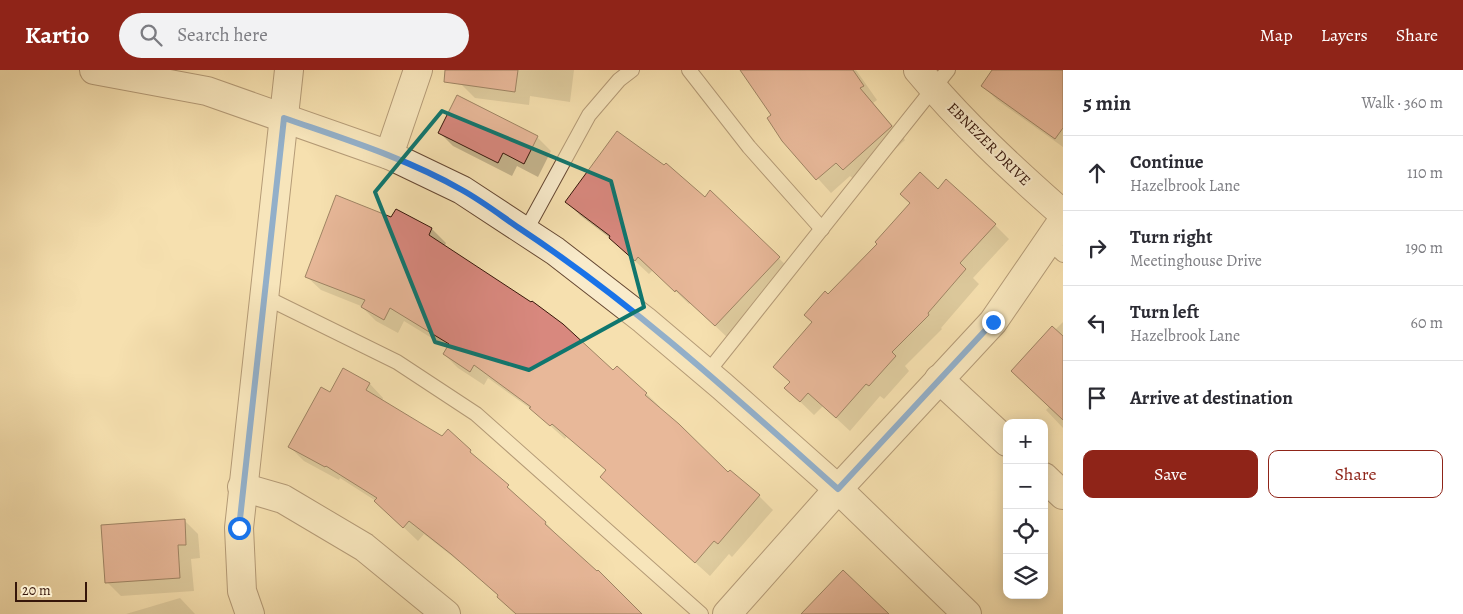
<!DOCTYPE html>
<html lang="en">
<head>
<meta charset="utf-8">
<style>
	:root { --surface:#fff; --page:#f2f2f3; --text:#2b2b33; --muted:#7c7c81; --line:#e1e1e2; --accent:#8f2418 }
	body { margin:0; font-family:Alegreya,serif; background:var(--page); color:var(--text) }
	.controls { position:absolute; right:15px; bottom:15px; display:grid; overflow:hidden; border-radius:10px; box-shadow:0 2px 12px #0003 }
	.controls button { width:45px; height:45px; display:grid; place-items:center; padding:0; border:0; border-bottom:1px solid var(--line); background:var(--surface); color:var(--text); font:25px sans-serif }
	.scale { position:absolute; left:15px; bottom:12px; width:72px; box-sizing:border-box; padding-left:5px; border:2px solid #36160a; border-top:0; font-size:14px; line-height:18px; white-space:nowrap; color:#36160a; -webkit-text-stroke:4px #f9ebcb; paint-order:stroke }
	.stop { position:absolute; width:15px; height:15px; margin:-11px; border:4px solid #1a73e8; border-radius:50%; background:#fff }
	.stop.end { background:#1a73e8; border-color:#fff; box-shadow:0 1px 5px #0008 }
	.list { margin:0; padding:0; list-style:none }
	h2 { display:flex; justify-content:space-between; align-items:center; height:65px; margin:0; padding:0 20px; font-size:21px }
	h2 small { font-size:16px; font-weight:400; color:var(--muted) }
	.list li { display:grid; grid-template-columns:32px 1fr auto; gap:15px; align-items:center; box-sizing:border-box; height:75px; padding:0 20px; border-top:1px solid var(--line) }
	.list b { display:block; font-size:19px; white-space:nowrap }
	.list p { margin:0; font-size:16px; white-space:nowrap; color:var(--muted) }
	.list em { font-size:16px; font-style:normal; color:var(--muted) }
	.actions { display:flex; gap:10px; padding:15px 20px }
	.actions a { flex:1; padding:11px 0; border:1px solid var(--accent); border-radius:10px; text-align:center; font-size:18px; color:var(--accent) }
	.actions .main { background:var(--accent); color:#fff }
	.icon { flex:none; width:28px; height:28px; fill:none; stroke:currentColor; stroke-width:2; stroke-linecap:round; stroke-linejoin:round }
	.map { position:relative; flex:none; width:1063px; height:544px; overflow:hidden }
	header { display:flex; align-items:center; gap:30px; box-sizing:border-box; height:70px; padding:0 25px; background:var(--accent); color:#fff }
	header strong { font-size:24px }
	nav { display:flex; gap:28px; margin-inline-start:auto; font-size:18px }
	.search { width:350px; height:45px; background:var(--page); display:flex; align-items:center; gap:12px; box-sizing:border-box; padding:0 18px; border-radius:28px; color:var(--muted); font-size:19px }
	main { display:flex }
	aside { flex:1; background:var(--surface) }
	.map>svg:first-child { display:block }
	.shadow { fill:#0003 }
	.building { fill:#d8887e; stroke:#36160a }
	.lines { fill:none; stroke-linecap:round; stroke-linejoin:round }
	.service-casing { stroke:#664833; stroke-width:16 }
	.minor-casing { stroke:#664833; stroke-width:30 }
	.service { stroke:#f9ebcb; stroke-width:14 }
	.minor { stroke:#f9ebcb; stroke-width:28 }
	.route { stroke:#1a73e8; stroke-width:6 }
	.marked { fill:none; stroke:#0f766e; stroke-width:4; stroke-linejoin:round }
	.labels { text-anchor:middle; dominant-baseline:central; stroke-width:4.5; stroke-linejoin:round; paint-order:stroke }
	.street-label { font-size:15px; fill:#36160a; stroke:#f9ebcb }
</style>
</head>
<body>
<header>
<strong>Kartio</strong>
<div class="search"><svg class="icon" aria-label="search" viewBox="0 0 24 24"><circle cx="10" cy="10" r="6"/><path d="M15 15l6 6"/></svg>Search here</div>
<nav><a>Map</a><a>Layers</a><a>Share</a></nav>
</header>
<main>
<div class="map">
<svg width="1063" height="544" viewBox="0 0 1063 544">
	<rect width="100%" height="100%" fill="#f6e0af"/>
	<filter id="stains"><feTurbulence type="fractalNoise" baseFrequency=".004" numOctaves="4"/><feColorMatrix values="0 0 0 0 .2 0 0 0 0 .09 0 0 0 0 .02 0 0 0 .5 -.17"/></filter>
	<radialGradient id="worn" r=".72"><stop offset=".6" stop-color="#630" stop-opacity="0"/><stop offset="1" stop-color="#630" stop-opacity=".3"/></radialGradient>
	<g class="shadow">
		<path d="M463 0H574L570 32 530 26 529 35 475 28 461 14Z"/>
		<path d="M742 0H856L877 30 873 33 905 70 858 113 850 106 831 123 783 70 772 46Z"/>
		<path d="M994 0H1063V77L997 30 983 16Z"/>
		<path d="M439 62 537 67 551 81 538 107 517 96 512 106 453 76Z"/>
		<path d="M938 120 995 155 1009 169 973 208 979 214 941 258 942 259 905 296 909 301 884 329 880 326 850 361 823 336 814 345 786 318 791 313 814 253 828 225Z"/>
		<path d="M711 122 793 202 729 269 691 233 689 234 653 200 649 204 610 168 581 146 567 132 705 128Z"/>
		<path d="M396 140 432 159 446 173 444 177 614 301 617 297 647 324 660 337 659 339 728 404 759 426 773 440 732 487 729 484 710 506 616 421 607 401 567 366 565 369 535 342 488 308 484 315 458 298 444 284 448 278 404 251 398 263 376 251 361 236 321 220 307 207 392 148Z"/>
		<path d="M1063 252V358L1046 340 1050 336 1055 260Z"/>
		<path d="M370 314 383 328 382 331 442 368 448 361 546 453 559 467 558 468 642 544H516L499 526 467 498 424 464 418 471 376 431 340 408 339 410 304 391 290 377 330 324Z"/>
		<path d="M184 450 198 464 200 488 191 489 194 521 121 526 107 512Z"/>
		<path d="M180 528 195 544H126Z"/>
	</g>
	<g class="building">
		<path d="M445 0H518L515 22 444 12Z"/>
		<path d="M740 0H853L864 16 860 18 892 56 843 100 836 93 816 110 782 71 767 48 771 45Z"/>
		<path d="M992 0H1063V58L1055 69 981 16Z"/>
		<path d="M457 25 538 66 524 94 503 83 498 93 438 63Z"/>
		<path d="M617 61 664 95 666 93 705 127 710 120 780 187 715 256 676 220 675 222 638 187 635 191 609 168 610 166 565 132Z"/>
		<path d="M920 102 938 119 946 109 996 154 960 193 966 199 928 243 929 245 892 282 896 286 869 316 866 314 836 348 808 323 800 332 784 318 790 312 773 297 812 252 804 245 825 221 828 224 877 174 875 172 910 133 900 124Z"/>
		<path d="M336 125 391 147 396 139 432 158 429 165 531 232 532 231 563 254 613 300 617 296 647 323 645 325 679 354 728 402 730 400 760 425 718 474 714 471 695 493 600 407 606 400 552 354 550 356 529 338 531 337 474 295 470 302 443 284 449 274 390 238 384 250 361 237 365 230 305 207Z"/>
		<path d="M1052 256 1063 266V350L1011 301Z"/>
		<path d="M343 298 370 313 366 320 442 366 448 359 471 380 470 382 509 415 507 417 546 452 545 454 597 501 598 500 642 544H516L497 527 498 525 451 484 409 451 403 458 374 431 377 428 326 396 325 397 288 377 321 317 330 322Z"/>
		<path d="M185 449 186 475H178L180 508 105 513 101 455Z"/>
		<path d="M843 500 889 544H801Z"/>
	</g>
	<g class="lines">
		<g class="service-casing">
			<g id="service">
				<path d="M689 0 749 77 822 159"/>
				<path d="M525 162 589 45 619 10 632 0"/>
				<path d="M1048 171 1063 185"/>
				<path d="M263 226 397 292 476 344 701 544"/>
				<path d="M707 303 948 0"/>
			</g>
		</g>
		<g class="minor-casing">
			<g id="minor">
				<path d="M94 0 207 21 389 85 462 120 555 181 644 250 722 316 838 419 967 544"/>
				<path d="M918 0C962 53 1012 99 1063 144"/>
				<path d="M389 85 418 0"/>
				<path d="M939 309 1007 372"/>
				<path d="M1044 407 1063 425"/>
				<path d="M242 417 283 429 364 477 446 544"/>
				<path d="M250 544 242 521 239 458 289 0"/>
				<path d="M727 544 838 419 993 252 1063 150"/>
			</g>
		</g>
		<use href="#service" class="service"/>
		<use href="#minor" class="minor"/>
	</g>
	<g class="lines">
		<path class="route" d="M239 458 284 48C344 69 406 88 462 120 482 131 500 145 519 158 634 234 735 327 838 419L993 252"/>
	</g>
	<path d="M0 0H1063V544H0ZM442 41 611 111 644 237 529 300 435 272 375 122Z" fill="#f6e0af" fill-opacity=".55" fill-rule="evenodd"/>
	<path class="marked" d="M442 41 611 111 644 237 529 300 435 272 375 122Z"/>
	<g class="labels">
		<g class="street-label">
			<text transform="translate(989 74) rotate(45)">EBNEZER DRIVE</text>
		</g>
	</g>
	<rect width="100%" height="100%" filter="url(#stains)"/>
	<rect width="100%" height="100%" fill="url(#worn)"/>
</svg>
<div class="controls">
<button>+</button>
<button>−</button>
<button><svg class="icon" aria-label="locate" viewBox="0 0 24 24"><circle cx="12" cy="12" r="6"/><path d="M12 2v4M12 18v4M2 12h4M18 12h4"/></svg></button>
<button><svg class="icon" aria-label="layers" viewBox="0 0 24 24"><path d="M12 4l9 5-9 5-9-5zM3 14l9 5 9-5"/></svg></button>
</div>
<div class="scale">20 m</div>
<div class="stop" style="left:239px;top:458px"></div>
<div class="stop end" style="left:993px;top:252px"></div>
</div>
<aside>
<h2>5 min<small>Walk · 360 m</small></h2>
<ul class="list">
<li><svg class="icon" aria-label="ahead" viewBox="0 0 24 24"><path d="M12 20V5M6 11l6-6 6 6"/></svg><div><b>Continue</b><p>Hazelbrook Lane</p></div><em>110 m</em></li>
<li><svg class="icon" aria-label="right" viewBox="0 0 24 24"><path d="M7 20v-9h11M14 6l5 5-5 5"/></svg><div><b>Turn right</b><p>Meetinghouse Drive</p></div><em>190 m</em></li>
<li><svg class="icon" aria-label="left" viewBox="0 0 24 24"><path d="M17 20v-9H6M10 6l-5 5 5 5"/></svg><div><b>Turn left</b><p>Hazelbrook Lane</p></div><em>60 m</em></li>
<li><svg class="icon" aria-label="arrive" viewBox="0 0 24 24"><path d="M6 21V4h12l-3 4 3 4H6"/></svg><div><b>Arrive at destination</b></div></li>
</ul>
<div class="actions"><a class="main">Save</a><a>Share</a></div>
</aside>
</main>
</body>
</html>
